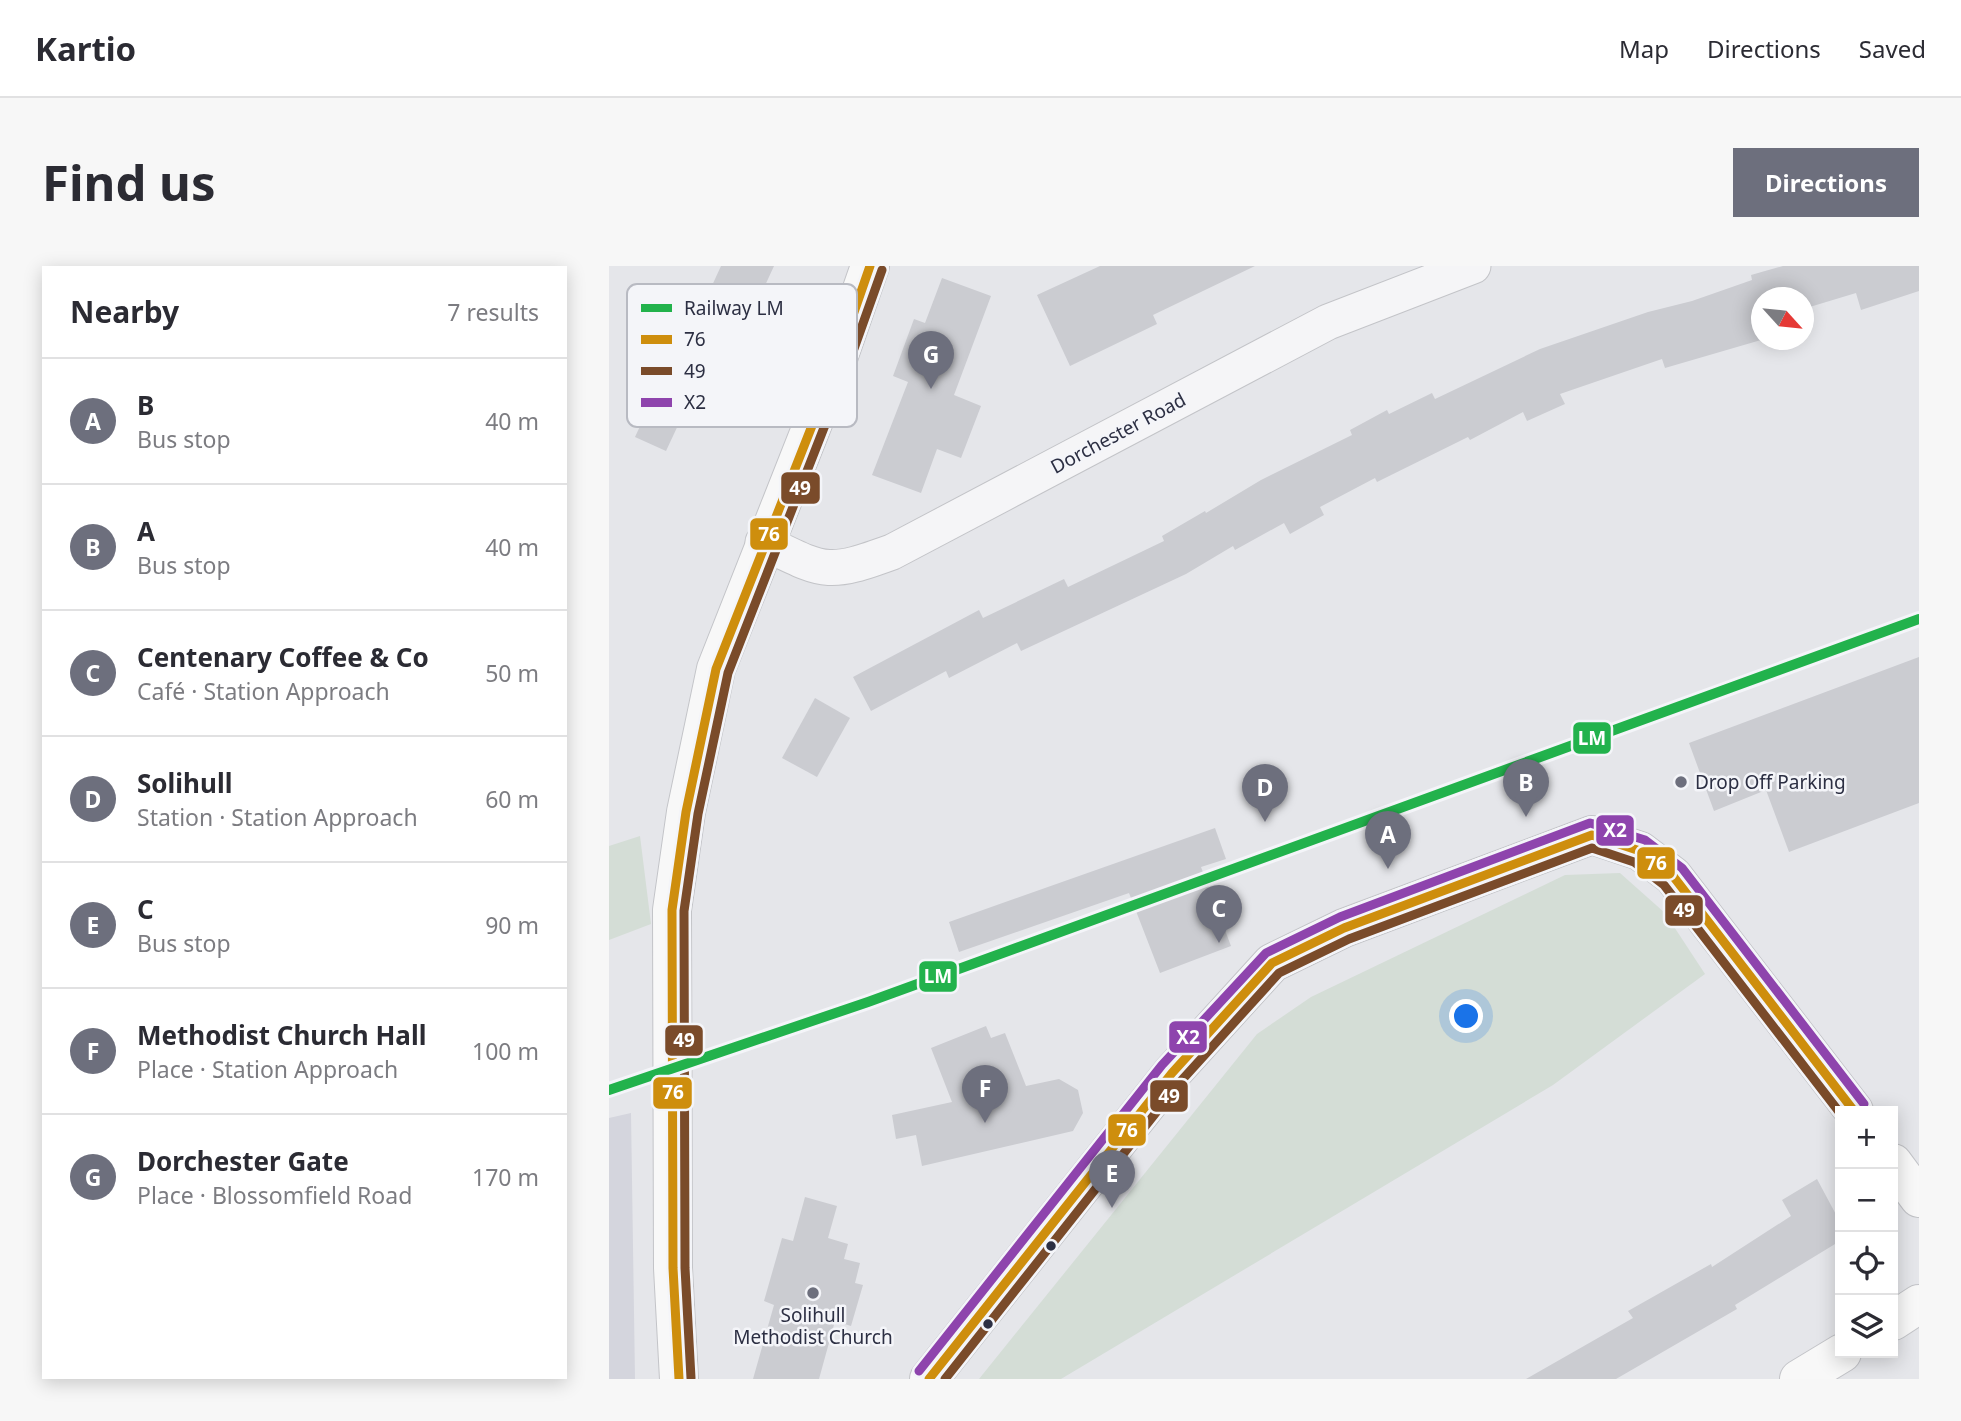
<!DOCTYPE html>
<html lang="en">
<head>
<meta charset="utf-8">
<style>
	:root { --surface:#fff; --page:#f7f7f7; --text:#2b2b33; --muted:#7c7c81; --line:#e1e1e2; --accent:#6d6f7d }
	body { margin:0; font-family:"Noto Sans",sans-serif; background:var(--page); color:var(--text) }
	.controls { position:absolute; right:21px; bottom:21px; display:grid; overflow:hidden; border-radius:0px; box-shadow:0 4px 18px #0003 }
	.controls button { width:63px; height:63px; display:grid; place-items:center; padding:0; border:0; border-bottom:2px solid var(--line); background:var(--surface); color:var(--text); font:35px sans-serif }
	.compass { position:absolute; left:1142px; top:21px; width:63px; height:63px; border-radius:50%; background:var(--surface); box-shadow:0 4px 18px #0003; rotate:117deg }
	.you { position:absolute; left:858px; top:751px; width:24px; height:24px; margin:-18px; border:5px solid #fff; border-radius:50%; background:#1a73e8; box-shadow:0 0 0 10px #1a73e833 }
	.badge { display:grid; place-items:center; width:46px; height:46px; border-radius:50%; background:var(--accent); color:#fff; font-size:23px; font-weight:700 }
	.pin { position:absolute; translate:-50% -58px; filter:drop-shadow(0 2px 4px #0008) }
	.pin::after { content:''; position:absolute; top:37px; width:24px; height:21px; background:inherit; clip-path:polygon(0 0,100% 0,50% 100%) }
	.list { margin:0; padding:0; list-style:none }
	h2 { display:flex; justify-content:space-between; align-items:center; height:91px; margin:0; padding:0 28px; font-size:30px }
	h2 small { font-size:23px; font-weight:400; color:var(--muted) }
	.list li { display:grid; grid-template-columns:46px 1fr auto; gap:21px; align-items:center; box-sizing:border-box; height:126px; padding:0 28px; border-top:2px solid var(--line) }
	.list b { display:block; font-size:26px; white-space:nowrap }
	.list p { margin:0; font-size:23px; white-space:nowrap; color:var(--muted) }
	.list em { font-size:23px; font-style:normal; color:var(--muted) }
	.icon { flex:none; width:38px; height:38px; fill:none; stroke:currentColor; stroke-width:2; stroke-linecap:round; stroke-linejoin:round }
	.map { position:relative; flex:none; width:1310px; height:1113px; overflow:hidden; border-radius:0px }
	header { display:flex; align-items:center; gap:42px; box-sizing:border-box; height:98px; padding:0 35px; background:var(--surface); border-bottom:2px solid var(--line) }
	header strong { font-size:33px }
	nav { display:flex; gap:38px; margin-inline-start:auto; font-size:24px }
	.intro { display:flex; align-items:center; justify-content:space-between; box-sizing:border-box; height:168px; padding:0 42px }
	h1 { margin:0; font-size:49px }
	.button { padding:18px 32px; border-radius:0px; background:var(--accent); color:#fff; font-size:24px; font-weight:700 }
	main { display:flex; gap:42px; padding:0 42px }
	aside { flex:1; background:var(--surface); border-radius:0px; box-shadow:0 4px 18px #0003 }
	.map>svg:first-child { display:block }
	.built { fill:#d4d5dd }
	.green { fill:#d4ddd6 }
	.building { fill:#cbccd1 }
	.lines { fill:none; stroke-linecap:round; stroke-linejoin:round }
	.street-casing { stroke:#c3c4c8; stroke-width:37 }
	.secondary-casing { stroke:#c3c4c8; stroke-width:40 }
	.street { stroke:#f5f5f7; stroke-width:35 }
	.secondary { stroke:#f8f8f8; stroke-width:38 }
	.bus-1-casing { stroke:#f4f5f9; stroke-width:14 }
	.bus-2-casing { stroke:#f4f5f9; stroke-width:14 }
	.bus-3-casing { stroke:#f4f5f9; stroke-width:14 }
	.bus-1 { stroke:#ce8e0d; stroke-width:9 }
	.bus-2 { stroke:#7a4b2a; stroke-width:9 }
	.bus-3 { stroke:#8e44ad; stroke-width:9 }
	.rail-1-casing { stroke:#f4f5f9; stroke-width:16 }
	.rail-1 { stroke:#22b24c; stroke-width:10 }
	.poi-dot { fill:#6d6f7d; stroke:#f4f5f9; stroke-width:2.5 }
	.bus-dot { fill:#2c2f43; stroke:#f4f5f9; stroke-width:2.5 }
	.labels { text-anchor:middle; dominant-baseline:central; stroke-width:5; stroke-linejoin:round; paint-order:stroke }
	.street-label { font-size:19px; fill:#2c2f43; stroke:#f4f5f9 }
	.poi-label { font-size:19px; fill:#2c2f43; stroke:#f4f5f9; text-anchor:start }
	.key { fill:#f4f5f9; stroke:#b8bac2; stroke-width:2 }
	.key-label { font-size:19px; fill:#2c2f43 }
	.line-badge { stroke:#f4f5f9; stroke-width:2.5 }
	.badge-label { font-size:19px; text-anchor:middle; font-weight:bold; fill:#fff }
</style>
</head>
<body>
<header>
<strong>Kartio</strong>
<nav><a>Map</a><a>Directions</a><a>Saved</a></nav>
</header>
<div class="intro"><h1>Find us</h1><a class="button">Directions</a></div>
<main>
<aside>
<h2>Nearby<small>7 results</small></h2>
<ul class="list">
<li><span class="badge">A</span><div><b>B</b><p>Bus stop</p></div><em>40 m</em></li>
<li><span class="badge">B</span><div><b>A</b><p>Bus stop</p></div><em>40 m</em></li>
<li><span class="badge">C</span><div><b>Centenary Coffee &amp; Co</b><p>Café · Station Approach</p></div><em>50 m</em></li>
<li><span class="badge">D</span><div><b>Solihull</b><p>Station · Station Approach</p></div><em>60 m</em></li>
<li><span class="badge">E</span><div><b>C</b><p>Bus stop</p></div><em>90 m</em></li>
<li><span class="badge">F</span><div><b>Methodist Church Hall</b><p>Place · Station Approach</p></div><em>100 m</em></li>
<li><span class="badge">G</span><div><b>Dorchester Gate</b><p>Place · Blossomfield Road</p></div><em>170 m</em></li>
</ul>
</aside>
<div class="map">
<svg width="1310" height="1113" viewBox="0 0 1310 1113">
	<rect width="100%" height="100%" fill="#e5e6ea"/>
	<path class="built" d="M22 847 26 1113H0V852Z"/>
	<g class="green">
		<path d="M31 570 42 658 0 674V580Z"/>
		<path d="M1011 607 1056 647 1096 708 944 819 452 1113H370L648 768 702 731 956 609Z"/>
	</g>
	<g class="building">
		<path d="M112 0H165L142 50 127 42 117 65 114 63 57 185 26 171 72 72 78 74Z"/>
		<path d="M491 0H646L544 49 548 58 461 100 428 29Z"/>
		<path d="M1174 0H1310V25L1252 44 1247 27 1194 43V32H1152V74L1056 102 1053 93 951 128 956 138 918 155 914 146 861 174 859 171 768 216 766 212 711 241 715 249 681 268 675 257 626 284 624 280 577 308 412 385 408 377 340 412 337 405 262 445 244 411 370 344 374 352 455 313 459 321 555 275 553 270 596 245 597 247 652 214 743 169 741 164 778 144 780 148 823 127 826 133 931 83 1039 46 1083 35 1143 14 1142 9Z"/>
		<path d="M333 12 382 30 345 129 372 140 352 192 328 183 312 227 263 209 299 116 284 110 305 53 316 57Z"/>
		<path d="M1310 391V537L1180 586 1157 524 1105 545 1080 477Z"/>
		<path d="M206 432 241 452 208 511 173 492Z"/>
		<path d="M606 562 617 593 592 601 622 680 551 707 520 627 350 686 340 656Z"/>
		<path d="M377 760 382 772 396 767 417 820 450 813 469 824 474 847 464 865 313 900 307 869 287 873 283 849 343 836 322 782Z"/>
		<path d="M1208 913 1231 956V975L1126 1039 1128 1043 1007 1113H917L1024 1052 1019 1045 1102 998 1103 1001 1182 950 1173 934Z"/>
		<path d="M196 931 228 940 219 972 239 978 235 993 251 997 246 1017 254 1019 242 1060 226 1055 210 1113H144L165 1039 155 1035 173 972 184 975Z"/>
	</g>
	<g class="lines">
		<g class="street-casing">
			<path id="street" d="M154 276C216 306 217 310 283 286L719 56 864 0"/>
		</g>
		<g class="secondary-casing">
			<g id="secondary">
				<path d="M1284 897 1310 932"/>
				<path d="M1284 1055 1310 1038"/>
				<path d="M70 1113 64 1002 63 644 77 546 107 403 225 104 261 0"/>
				<path d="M320 1113 563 807 663 697 735 662 983 569 1031 585 1064 610 1245 845"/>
				<path d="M1190 1113 1233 1087"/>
			</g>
		</g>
		<use href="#street" class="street"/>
		<use href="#secondary" class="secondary"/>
		<g class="bus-1-casing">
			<g id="bus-1">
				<path d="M70 1113 64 1002 63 644 77 546 107 403 225 104 261 0"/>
				<path d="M320 1113 563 807 663 697 735 662 983 569 1031 585 1064 610 1245 845"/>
			</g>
		</g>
		<g class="bus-2-casing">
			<g id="bus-2">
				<path d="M82 1112 76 1002 75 645 89 548 119 407 236 108 273 4"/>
				<path d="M336 1113 572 815 670 707 740 673 983 582 1025 596 1055 619 1231 847"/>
			</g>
		</g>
		<g class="bus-3-casing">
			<path id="bus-3" d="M310 1105 553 799 657 687 731 651 981 557 1036 574 1073 602 1255 838"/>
		</g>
		<use href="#bus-1" class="bus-1"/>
		<use href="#bus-2" class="bus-2"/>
		<use href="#bus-3" class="bus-3"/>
		<g class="rail-1-casing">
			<path id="rail-1" d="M0 824 259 736 1310 353"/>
		</g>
		<use href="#rail-1" class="rail-1"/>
	</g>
	<g class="poi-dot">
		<circle cx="1072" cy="516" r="7"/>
		<circle cx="204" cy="1027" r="7"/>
	</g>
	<g class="bus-dot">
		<circle cx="442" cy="980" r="6"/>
		<circle cx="379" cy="1058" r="6"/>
	</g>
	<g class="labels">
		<g class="street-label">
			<text transform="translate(509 167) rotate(-28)">Dorchester Road</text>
		</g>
		<g class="poi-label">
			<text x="1086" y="516">Drop Off Parking</text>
			<text x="204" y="1049" text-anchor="middle">Solihull<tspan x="204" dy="22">Methodist Church</tspan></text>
		</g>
	</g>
	<rect x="18" y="18" width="230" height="143" rx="10" class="key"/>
	<rect x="32" y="38" width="31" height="8" fill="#22b24c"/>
	<rect x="32" y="69" width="31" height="9" fill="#ce8e0d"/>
	<rect x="32" y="101" width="31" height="8" fill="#7a4b2a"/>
	<rect x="32" y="132" width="31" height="9" fill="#8e44ad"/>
	<g class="key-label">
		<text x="75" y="49">Railway LM</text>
		<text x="75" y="80">76</text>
		<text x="75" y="112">49</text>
		<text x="75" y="143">X2</text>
	</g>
	<g class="line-badge">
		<rect x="171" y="205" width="41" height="34" rx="7" fill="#7a4b2a"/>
		<rect x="140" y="251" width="40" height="34" rx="7" fill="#ce8e0d"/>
		<rect x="963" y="455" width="40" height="34" rx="7" fill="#22b24c"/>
		<rect x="986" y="548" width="40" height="33" rx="7" fill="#8e44ad"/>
		<rect x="1027" y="580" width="40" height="34" rx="7" fill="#ce8e0d"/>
		<rect x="1055" y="628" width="40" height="33" rx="7" fill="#7a4b2a"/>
		<rect x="309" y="694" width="40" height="33" rx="7" fill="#22b24c"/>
		<rect x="559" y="754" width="40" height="34" rx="7" fill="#8e44ad"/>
		<rect x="55" y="758" width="40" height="33" rx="7" fill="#7a4b2a"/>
		<rect x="43" y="810" width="41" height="34" rx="7" fill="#ce8e0d"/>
		<rect x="540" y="813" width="40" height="34" rx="7" fill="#7a4b2a"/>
		<rect x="498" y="847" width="40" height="34" rx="7" fill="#ce8e0d"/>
	</g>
	<g class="badge-label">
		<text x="191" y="229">49</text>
		<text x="160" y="275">76</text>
		<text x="983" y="479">LM</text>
		<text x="1006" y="571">X2</text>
		<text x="1047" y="604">76</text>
		<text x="1075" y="651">49</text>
		<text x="329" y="717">LM</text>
		<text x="579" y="778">X2</text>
		<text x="75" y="781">49</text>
		<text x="64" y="833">76</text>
		<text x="560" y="837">49</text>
		<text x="518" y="871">76</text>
	</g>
</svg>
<div class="controls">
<button>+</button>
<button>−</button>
<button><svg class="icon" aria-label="locate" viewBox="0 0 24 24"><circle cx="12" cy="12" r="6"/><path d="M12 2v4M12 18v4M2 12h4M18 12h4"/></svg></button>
<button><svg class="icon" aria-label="layers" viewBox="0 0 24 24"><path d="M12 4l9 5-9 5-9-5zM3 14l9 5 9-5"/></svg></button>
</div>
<svg class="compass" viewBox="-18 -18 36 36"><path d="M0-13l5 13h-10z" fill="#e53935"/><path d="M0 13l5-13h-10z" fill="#7c7c81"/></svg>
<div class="you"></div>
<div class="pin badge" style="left:779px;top:603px">A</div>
<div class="pin badge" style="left:917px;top:551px">B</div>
<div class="pin badge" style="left:610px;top:677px">C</div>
<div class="pin badge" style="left:656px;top:556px">D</div>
<div class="pin badge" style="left:503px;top:942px">E</div>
<div class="pin badge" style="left:376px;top:857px">F</div>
<div class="pin badge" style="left:322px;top:123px">G</div>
</div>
</main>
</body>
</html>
